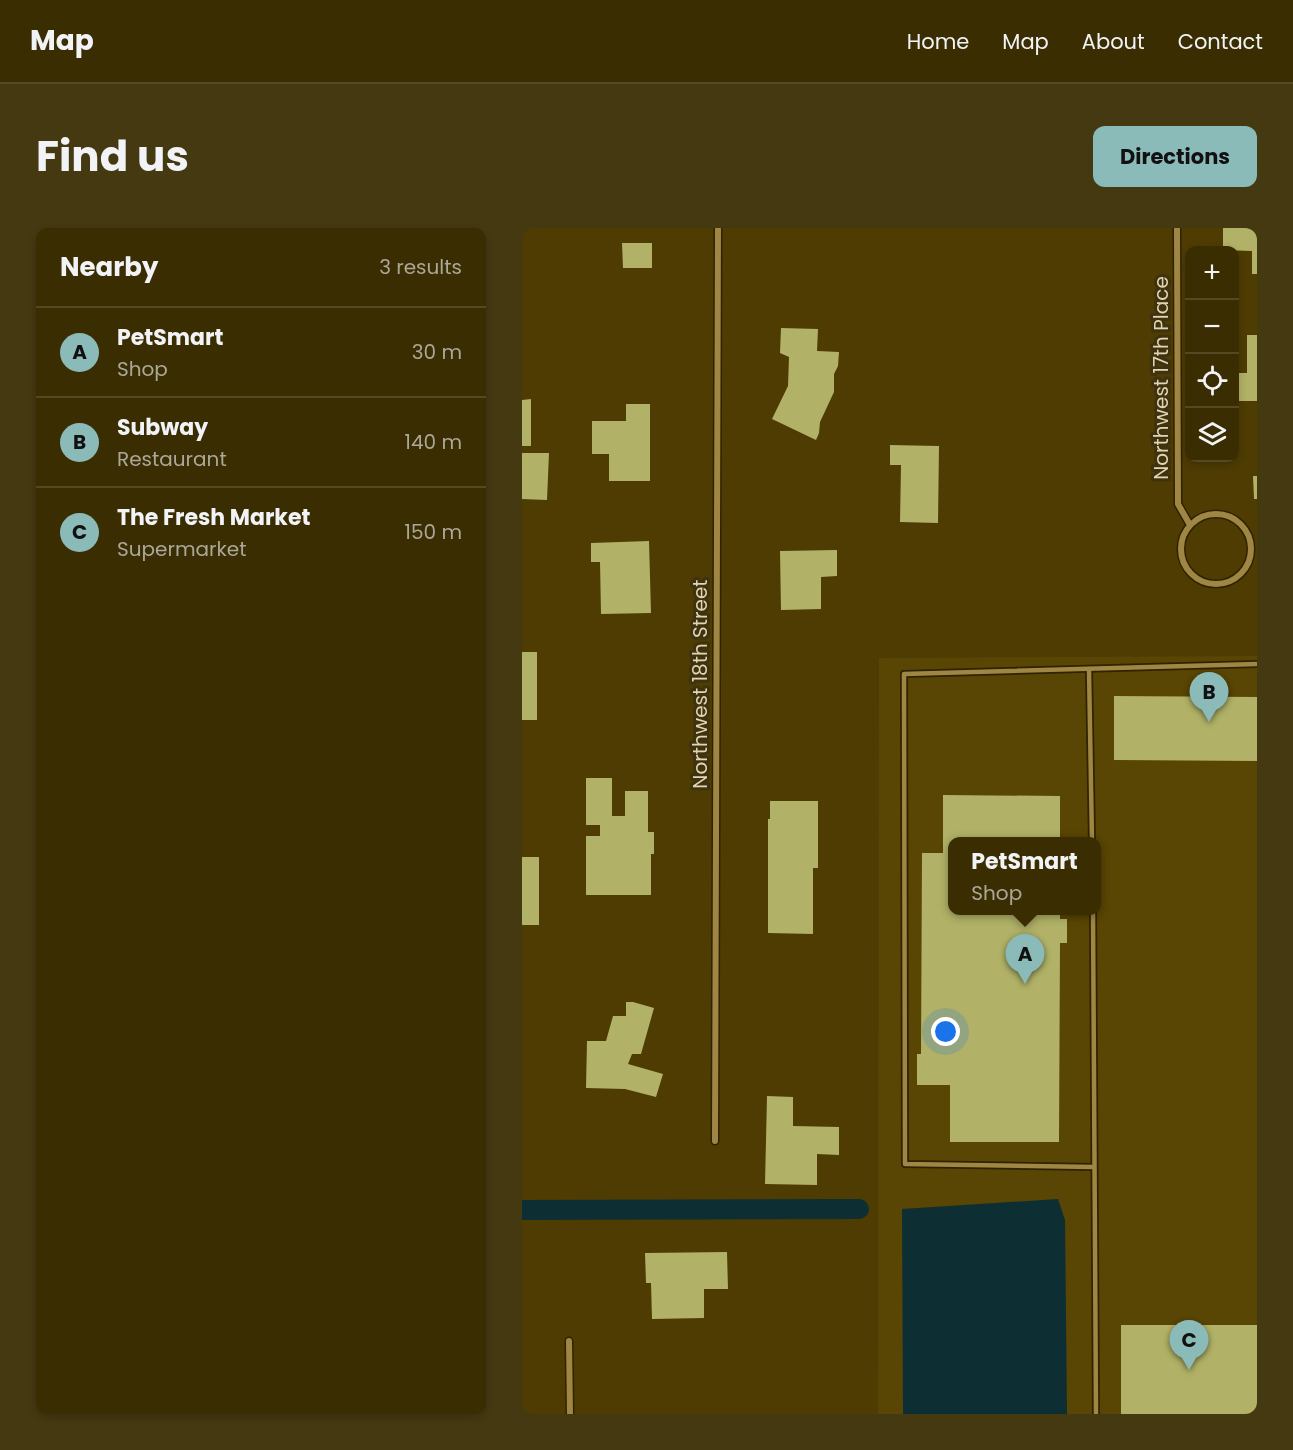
<!DOCTYPE html>
<html lang="en">
<head>
<meta charset="utf-8">
<style>
	:root { --surface:#3a2d02; --page:#453911; --text:#f1f3f6; --muted:#aba899; --line:#544924; --accent:#8bbbb9 }
	body { margin:0; font-family:Poppins,sans-serif; background:var(--page); color:var(--text) }
	.controls { position:absolute; right:18px; top:18px; display:grid; overflow:hidden; border-radius:12px; box-shadow:0 3px 9px #0003 }
	.controls button { width:54px; height:54px; display:grid; place-items:center; padding:0; border:0; border-bottom:2px solid var(--line); background:var(--surface); color:var(--text); font:30px sans-serif }
	.you { position:absolute; left:424px; top:804px; width:21px; height:21px; margin:-15px; border:4px solid #fff; border-radius:50%; background:#1a73e8; box-shadow:0 0 0 9px #1a73e833 }
	.badge { display:grid; place-items:center; width:39px; height:39px; border-radius:50%; background:var(--accent); color:#111; font-size:20px; font-weight:700 }
	.pin { position:absolute; translate:-50% -50px; filter:drop-shadow(0 2px 3px #0008) }
	.pin::after { content:''; position:absolute; top:32px; width:21px; height:18px; background:inherit; clip-path:polygon(0 0,100% 0,50% 100%) }
	.popup { position:absolute; left:426px; top:609px; width:153px; height:78px; box-sizing:border-box; display:grid; place-content:center; border-radius:12px; background:var(--surface); filter:drop-shadow(0 2px 4px #0005); font-size:20px; white-space:nowrap; color:var(--muted) }
	.popup b { font-size:22px; color:var(--text) }
	.popup::after { content:''; position:absolute; left:50%; top:100%; margin-left:-12px; border:12px solid transparent; border-top-color:var(--surface) }
	.list { margin:0; padding:0; list-style:none }
	h2 { display:flex; justify-content:space-between; align-items:center; height:78px; margin:0; padding:0 24px; font-size:26px }
	h2 small { font-size:20px; font-weight:400; color:var(--muted) }
	.list li { display:grid; grid-template-columns:39px 1fr auto; gap:18px; align-items:center; box-sizing:border-box; height:90px; padding:0 24px; border-top:2px solid var(--line) }
	.list b { display:block; font-size:22px; white-space:nowrap }
	.list p { margin:0; font-size:20px; white-space:nowrap; color:var(--muted) }
	.list em { font-size:20px; font-style:normal; color:var(--muted) }
	.icon { flex:none; width:33px; height:33px; fill:none; stroke:currentColor; stroke-width:2; stroke-linecap:round; stroke-linejoin:round }
	.map { position:relative; flex:none; width:735px; height:1186px; overflow:hidden; border-radius:12px }
	header { display:flex; align-items:center; gap:36px; box-sizing:border-box; height:84px; padding:0 30px; background:var(--surface); border-bottom:2px solid var(--line) }
	header strong { font-size:28px }
	nav { display:flex; gap:33px; margin-inline-start:auto; font-size:21px }
	.intro { display:flex; align-items:center; justify-content:space-between; box-sizing:border-box; height:144px; padding:0 36px }
	h1 { margin:0; font-size:42px }
	.button { padding:15px 27px; border-radius:12px; background:var(--accent); color:#111; font-size:21px; font-weight:700 }
	main { display:flex; gap:36px; padding:0 36px }
	aside { flex:1; background:var(--surface); border-radius:12px; box-shadow:0 3px 9px #0003 }
	.map>svg:first-child { display:block }
	.built { fill:#594504; fill-rule:evenodd }
	.water { fill:#0d2e33 }
	.lines { fill:none; stroke-linecap:round; stroke-linejoin:round }
	.canal { stroke:#0d2e33; stroke-width:20 }
	.building { fill:#b1b267 }
	.service-casing { stroke:#302300; stroke-width:8 }
	.minor-casing { stroke:#302300; stroke-width:9 }
	.service { stroke:#9f8644; stroke-width:4.5 }
	.minor { stroke:#9f8644; stroke-width:6 }
	.labels { text-anchor:middle; dominant-baseline:central; stroke-width:6; stroke-linejoin:round; paint-order:stroke }
	.street-label { font-size:20px; fill:#e1d4b3; stroke:#3f320e }
</style>
</head>
<body>
<header>
<strong>Map</strong>
<nav><a>Home</a><a>Map</a><a>About</a><a>Contact</a></nav>
</header>
<div class="intro"><h1>Find us</h1><a class="button">Directions</a></div>
<main>
<aside>
<h2>Nearby<small>3 results</small></h2>
<ul class="list">
<li><span class="badge">A</span><div><b>PetSmart</b><p>Shop</p></div><em>30 m</em></li>
<li><span class="badge">B</span><div><b>Subway</b><p>Restaurant</p></div><em>140 m</em></li>
<li><span class="badge">C</span><div><b>The Fresh Market</b><p>Supermarket</p></div><em>150 m</em></li>
</ul>
</aside>
<div class="map">
<svg width="735" height="1186" viewBox="0 0 735 1186">
	<rect width="100%" height="100%" fill="#4e3c03"/>
	<path class="built" d="M735 428V1186H356L357 430ZM431 614H575V682H431Z"/>
	<path class="water" d="M536 971 543 992 545 1186H381L380 981Z"/>
	<g class="lines">
		<path class="canal" d="M0 982 337 981"/>
	</g>
	<g class="building">
		<path d="M701 0H735V46H730V23L701 22Z"/>
		<path d="M100 15H130V40H101Z"/>
		<path d="M259 100 296 101 295 123 317 124 316 138 312 146V164L298 194 297 205 294 212 250 191 266 158 267 129 258 125Z"/>
		<path d="M725 107H735V173H712V145H725Z"/>
		<path d="M9 171V218H0V172Z"/>
		<path d="M104 176H128V253H87V226H70V193H104Z"/>
		<path d="M368 217 417 218 416 295 378 294 379 237H368Z"/>
		<path d="M0 225H27L25 272 0 271Z"/>
		<path d="M731 248H735V271H732Z"/>
		<path d="M127 313 129 385 79 386 78 334H69V315Z"/>
		<path d="M315 322V348L299 349V381L259 382 258 323Z"/>
		<rect x="0" y="424" width="15" height="68"/>
		<path d="M592 468 735 469V533L592 532Z"/>
		<path d="M64 550H90V588H103V563H126V604H132V626H129V667H64V608H78V597H64Z"/>
		<path d="M421 567 538 568V614H431V682H538V691H545V715H538L537 914H428V857H395V826H399L400 625H421Z"/>
		<path d="M248 573H296V640H291V706L246 705V591H248Z"/>
		<rect x="0" y="629" width="17" height="68"/>
		<path d="M104 774H111L132 780 119 826H110L106 836 141 846 134 869 103 861 64 860 65 813H84L91 788H104Z"/>
		<path d="M245 868 271 869V898L317 899V927L295 926V957L243 956Z"/>
		<path d="M205 1024 206 1061H182V1090L130 1091 129 1055H124L123 1025Z"/>
		<rect x="599" y="1097" width="136" height="89"/>
	</g>
	<g class="lines">
		<g class="service-casing">
			<g id="service">
				<path d="M567 441 570 614"/>
				<path d="M571 682 574 1186"/>
				<path d="M572 939 383 936 382 446 735 436"/>
			</g>
		</g>
		<g class="minor-casing">
			<g id="minor">
				<path d="M655 0 656 276 668 297"/>
				<circle cx="694" cy="321" r="35"/>
				<path d="M193 913 196 0"/>
				<path d="M47 1113 48 1186"/>
			</g>
		</g>
		<use href="#service" class="service"/>
		<use href="#minor" class="minor"/>
	</g>
	<g class="labels">
		<g class="street-label">
			<text transform="translate(639 150) rotate(-90)">Northwest 17th Place</text>
			<text transform="translate(178 456) rotate(-90)">Northwest 18th Street</text>
		</g>
	</g>
</svg>
<div class="controls">
<button>+</button>
<button>−</button>
<button><svg class="icon" aria-label="locate" viewBox="0 0 24 24"><circle cx="12" cy="12" r="6"/><path d="M12 2v4M12 18v4M2 12h4M18 12h4"/></svg></button>
<button><svg class="icon" aria-label="layers" viewBox="0 0 24 24"><path d="M12 4l9 5-9 5-9-5zM3 14l9 5 9-5"/></svg></button>
</div>
<div class="you"></div>
<div class="pin badge" style="left:503px;top:756px">A</div>
<div class="popup"><b>PetSmart</b>Shop</div>
<div class="pin badge" style="left:687px;top:494px">B</div>
<div class="pin badge" style="left:667px;top:1142px">C</div>
</div>
</main>
</body>
</html>
